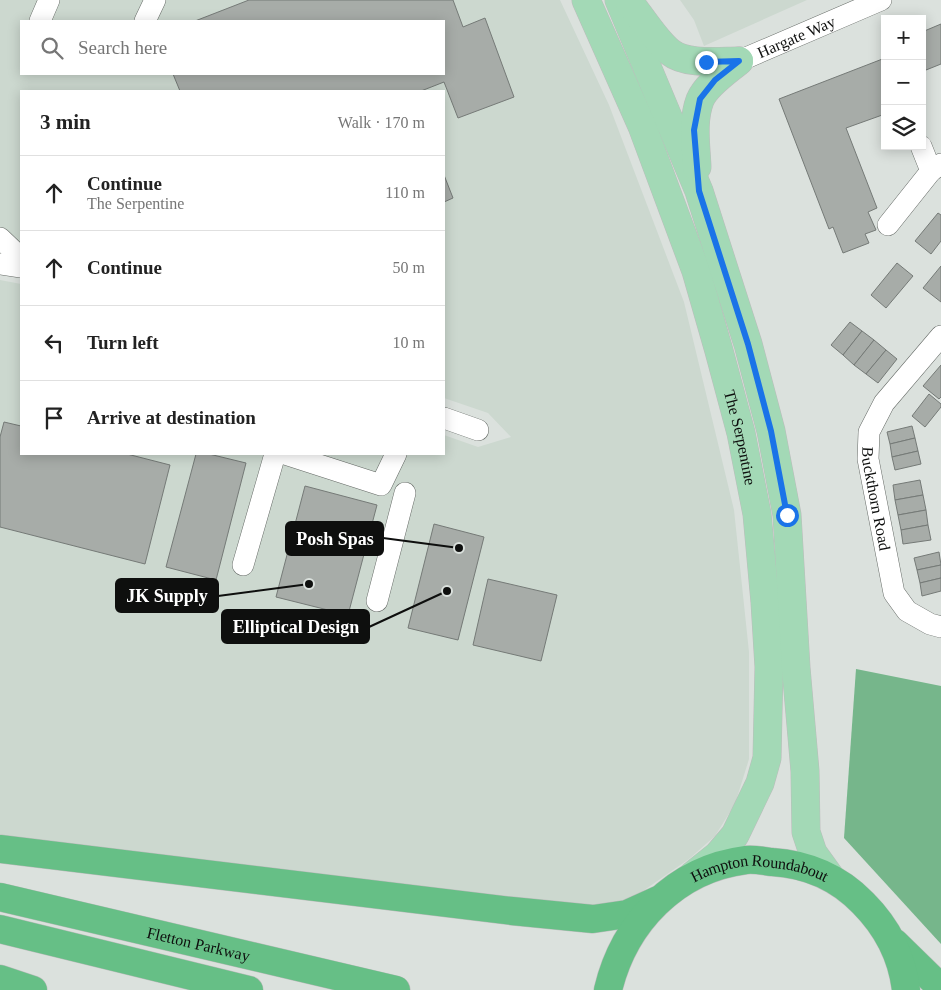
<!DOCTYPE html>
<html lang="en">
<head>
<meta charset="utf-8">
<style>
	:root { --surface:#fff; --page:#f2f2f2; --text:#222; --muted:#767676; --line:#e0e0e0 }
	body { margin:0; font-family:"Times New Roman",serif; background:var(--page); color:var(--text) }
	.controls { position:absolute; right:15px; top:15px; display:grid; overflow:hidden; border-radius:0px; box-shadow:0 2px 12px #0003 }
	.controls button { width:45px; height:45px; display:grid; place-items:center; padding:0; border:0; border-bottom:1px solid var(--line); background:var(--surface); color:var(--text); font:25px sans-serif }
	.stop { position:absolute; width:15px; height:15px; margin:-11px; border:4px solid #1a73e8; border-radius:50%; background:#fff }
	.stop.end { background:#1a73e8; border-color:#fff; box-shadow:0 1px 5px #0008 }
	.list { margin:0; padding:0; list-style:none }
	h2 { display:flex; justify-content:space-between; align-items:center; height:65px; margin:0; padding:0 20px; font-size:21px }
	h2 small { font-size:16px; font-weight:400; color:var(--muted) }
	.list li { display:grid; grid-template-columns:32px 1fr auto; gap:15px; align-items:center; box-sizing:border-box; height:75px; padding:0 20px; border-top:1px solid var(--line) }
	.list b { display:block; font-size:19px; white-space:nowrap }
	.list p { margin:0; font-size:16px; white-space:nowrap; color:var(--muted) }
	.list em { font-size:16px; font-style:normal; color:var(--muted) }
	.icon { flex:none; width:28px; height:28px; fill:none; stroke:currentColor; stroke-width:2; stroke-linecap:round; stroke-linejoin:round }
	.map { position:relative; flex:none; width:941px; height:990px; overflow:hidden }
	.search { position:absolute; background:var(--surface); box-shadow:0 2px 12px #0003; left:20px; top:20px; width:425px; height:55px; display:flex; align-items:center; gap:12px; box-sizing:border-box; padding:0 18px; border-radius:0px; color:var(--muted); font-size:19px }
	.panel { position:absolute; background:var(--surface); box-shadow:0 2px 12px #0003; left:20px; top:90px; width:425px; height:365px; border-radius:0px }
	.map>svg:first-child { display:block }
	.built { fill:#ccd8cf; fill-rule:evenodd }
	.forest { fill:#76b68b }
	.building { fill:#a7aca8; stroke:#757a77 }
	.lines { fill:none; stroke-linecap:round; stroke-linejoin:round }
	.minor-casing { stroke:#656a66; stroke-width:22 }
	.major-casing { stroke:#bcbcbc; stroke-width:29 }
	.highway-casing { stroke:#bcbcbc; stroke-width:29 }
	.minor { stroke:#fff; stroke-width:21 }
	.major { stroke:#a3d9b6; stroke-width:28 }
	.highway { stroke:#66bf86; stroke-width:28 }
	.route { stroke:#1a73e8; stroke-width:6 }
	.labels { text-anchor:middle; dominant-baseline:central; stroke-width:5; stroke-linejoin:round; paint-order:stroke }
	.street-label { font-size:16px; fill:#0e0f0e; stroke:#dbe1dd }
	.leader { fill:none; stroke:#0e0f0e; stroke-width:2 }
	.callout-dot { fill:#0e0f0e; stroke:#dbe1dd; stroke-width:2 }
	.callout { fill:#0e0f0e; stroke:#0e0f0e; stroke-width:2 }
	.callout-label { font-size:18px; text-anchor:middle; font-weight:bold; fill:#fff }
</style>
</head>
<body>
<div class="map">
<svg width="941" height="990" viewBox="0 0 941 990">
	<rect width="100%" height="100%" fill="#dbe1dd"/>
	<g class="built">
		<path d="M0 0H560L609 105 684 302 734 510 749 652V759L735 804 715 836 689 859 640 893 614 904 564 905 0 837V280L21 284V454H444V435L478 447 511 437 488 413 444 398V91H21V246L0 227ZM21 21H444V74H21Z"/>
		<path d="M680 0H807L704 46 694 20Z"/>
	</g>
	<path class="forest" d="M856 669 941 686V944L844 838Z"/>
	<g class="building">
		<path d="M249 0H453L463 27 485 18 514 97 458 118 444 82 421 91H180L173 74H444V21H195Z"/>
		<path d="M941 24V64L926 70 922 61V32Z"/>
		<path d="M885 58V114L846 128 877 208 868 212 876 230 865 234 869 243 843 253 833 227 829 229 779 99Z"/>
		<path d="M444 175 453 198 444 202Z"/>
		<path d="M938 213 941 215V241L931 254 915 241Z"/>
		<path d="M897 263 913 276 886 308 871 295Z"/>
		<path d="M941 266V302L923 288Z"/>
		<path d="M850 322 862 331 843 355 831 345Z"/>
		<path d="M862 331 874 340 854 365 843 355Z"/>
		<path d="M874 340 886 350 866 374 854 365Z"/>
		<path d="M886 350 897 359 878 383 866 374Z"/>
		<path d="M941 365V397L939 399 923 386Z"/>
		<path d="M929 394 941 404V407L925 427 912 416Z"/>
		<path d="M4 422 21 426V454H127L170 465 145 564 0 527V437Z"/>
		<path d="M912 426 915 438 890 444 887 432Z"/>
		<path d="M915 438 918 451 892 457 890 444Z"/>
		<path d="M918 451 921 464 895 470 892 457Z"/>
		<path d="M196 454H209L246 463 216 580 166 567Z"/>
		<path d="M920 480 923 495 895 500 893 485Z"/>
		<path d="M305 486 377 505 348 615 276 597Z"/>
		<path d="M923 495 926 510 898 515 895 500Z"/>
		<path d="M926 510 928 525 901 530 898 515Z"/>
		<path d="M434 524 484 537 458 640 408 628Z"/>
		<path d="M928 525 931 540 903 544 901 530Z"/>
		<path d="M939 552 941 565 917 570 914 558Z"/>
		<path d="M941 565V578L920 583 917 570Z"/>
		<path d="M941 578V591L922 596 920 583Z"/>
		<path d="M488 579 557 595 541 661 473 645Z"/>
	</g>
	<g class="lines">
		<g class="minor-casing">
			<g id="minor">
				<path d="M40 21 49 0"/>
				<path d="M145 21 155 0"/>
				<path id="s1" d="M739 61 881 0"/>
				<path d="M921 146 931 171"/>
				<path d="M888 225 931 171 941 164"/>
				<path d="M0 238 21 258"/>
				<path d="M0 264 21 267"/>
				<path id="s2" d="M941 336 884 403 869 432 868 459 894 593 907 611 930 624 941 627"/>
				<path d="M444 418 478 430"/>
				<path d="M285 454 381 485 396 454"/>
				<path d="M243 565 275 454"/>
				<path d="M377 601 405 493"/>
			</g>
		</g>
		<g class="major-casing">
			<g id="major">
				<path id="s3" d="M586 0 642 126 696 271 719 351 741 433 757 514 765 602 769 667 767 758 760 783 735 835 718 855 693 875"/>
				<path d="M619 0 699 191 748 344 771 431 787 515 796 668 805 771 806 832 813 853 831 878"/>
				<path d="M630 3C642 18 656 41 670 52 686 65 719 61 739 61"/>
				<path d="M697 167C696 145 692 121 700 100 706 85 727 71 739 61"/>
			</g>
		</g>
		<g class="highway-casing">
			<g id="highway">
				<path d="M0 849 512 911 593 919 627 914 658 900"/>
				<path id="s4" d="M0 897 396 990"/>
				<path d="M0 929 249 990"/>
				<path d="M895 943 941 988"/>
				<path d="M0 979 33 990"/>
				<path id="s5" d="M608 990C624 923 675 869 746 860 754 859 764 861 772 862 807 864 839 878 863 903 887 927 902 956 906 990"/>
			</g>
		</g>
		<use href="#minor" class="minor"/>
		<use href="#major" class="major"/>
		<use href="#highway" class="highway"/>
	</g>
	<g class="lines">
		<path class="route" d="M706 62 739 61 715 80 700 99 694 130 699 191 748 344 771 431 787 515"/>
	</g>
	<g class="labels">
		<g class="street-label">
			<text stroke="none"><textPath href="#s1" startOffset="62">Hargate Way</textPath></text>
			<text stroke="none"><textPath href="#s3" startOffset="465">The Serpentine</textPath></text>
			<text stroke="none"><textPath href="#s2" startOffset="188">Buckthorn Road</textPath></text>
			<text stroke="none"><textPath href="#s5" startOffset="215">Hampton Roundabout</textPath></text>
			<text stroke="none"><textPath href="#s4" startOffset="204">Fletton Parkway</textPath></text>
		</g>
	</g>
	<path class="leader" d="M459 548L383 538M309 584L218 596M447 591L369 627"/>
	<g class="callout-dot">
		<circle cx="459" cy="548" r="5"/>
		<circle cx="309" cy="584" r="5"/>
		<circle cx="447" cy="591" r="5"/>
	</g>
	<g class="callout">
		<rect x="286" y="522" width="97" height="33" rx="5"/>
		<rect x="116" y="579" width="102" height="33" rx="5"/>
		<rect x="222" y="610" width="147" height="33" rx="5"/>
	</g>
	<g class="callout-label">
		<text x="335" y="545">Posh Spas</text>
		<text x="167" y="602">JK Supply</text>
		<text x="296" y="633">Elliptical Design</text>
	</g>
</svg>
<div class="controls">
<button>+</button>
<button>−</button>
<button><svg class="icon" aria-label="layers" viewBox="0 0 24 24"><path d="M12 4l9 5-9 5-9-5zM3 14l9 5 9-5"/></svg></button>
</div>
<div class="stop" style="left:787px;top:515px"></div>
<div class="stop end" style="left:706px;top:62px"></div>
<div class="search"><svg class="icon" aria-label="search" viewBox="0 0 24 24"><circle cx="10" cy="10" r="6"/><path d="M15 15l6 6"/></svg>Search here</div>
<section class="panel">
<h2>3 min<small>Walk · 170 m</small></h2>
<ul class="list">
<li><svg class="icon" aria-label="ahead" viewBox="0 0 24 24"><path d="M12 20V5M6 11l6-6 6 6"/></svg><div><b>Continue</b><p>The Serpentine</p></div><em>110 m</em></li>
<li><svg class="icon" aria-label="ahead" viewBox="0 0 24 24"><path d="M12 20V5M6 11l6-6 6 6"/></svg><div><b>Continue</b></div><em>50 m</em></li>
<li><svg class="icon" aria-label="left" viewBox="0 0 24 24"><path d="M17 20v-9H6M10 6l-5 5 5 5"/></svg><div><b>Turn left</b></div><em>10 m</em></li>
<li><svg class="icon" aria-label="arrive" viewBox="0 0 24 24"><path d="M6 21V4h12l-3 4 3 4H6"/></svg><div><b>Arrive at destination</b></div></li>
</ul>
</section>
</div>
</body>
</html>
